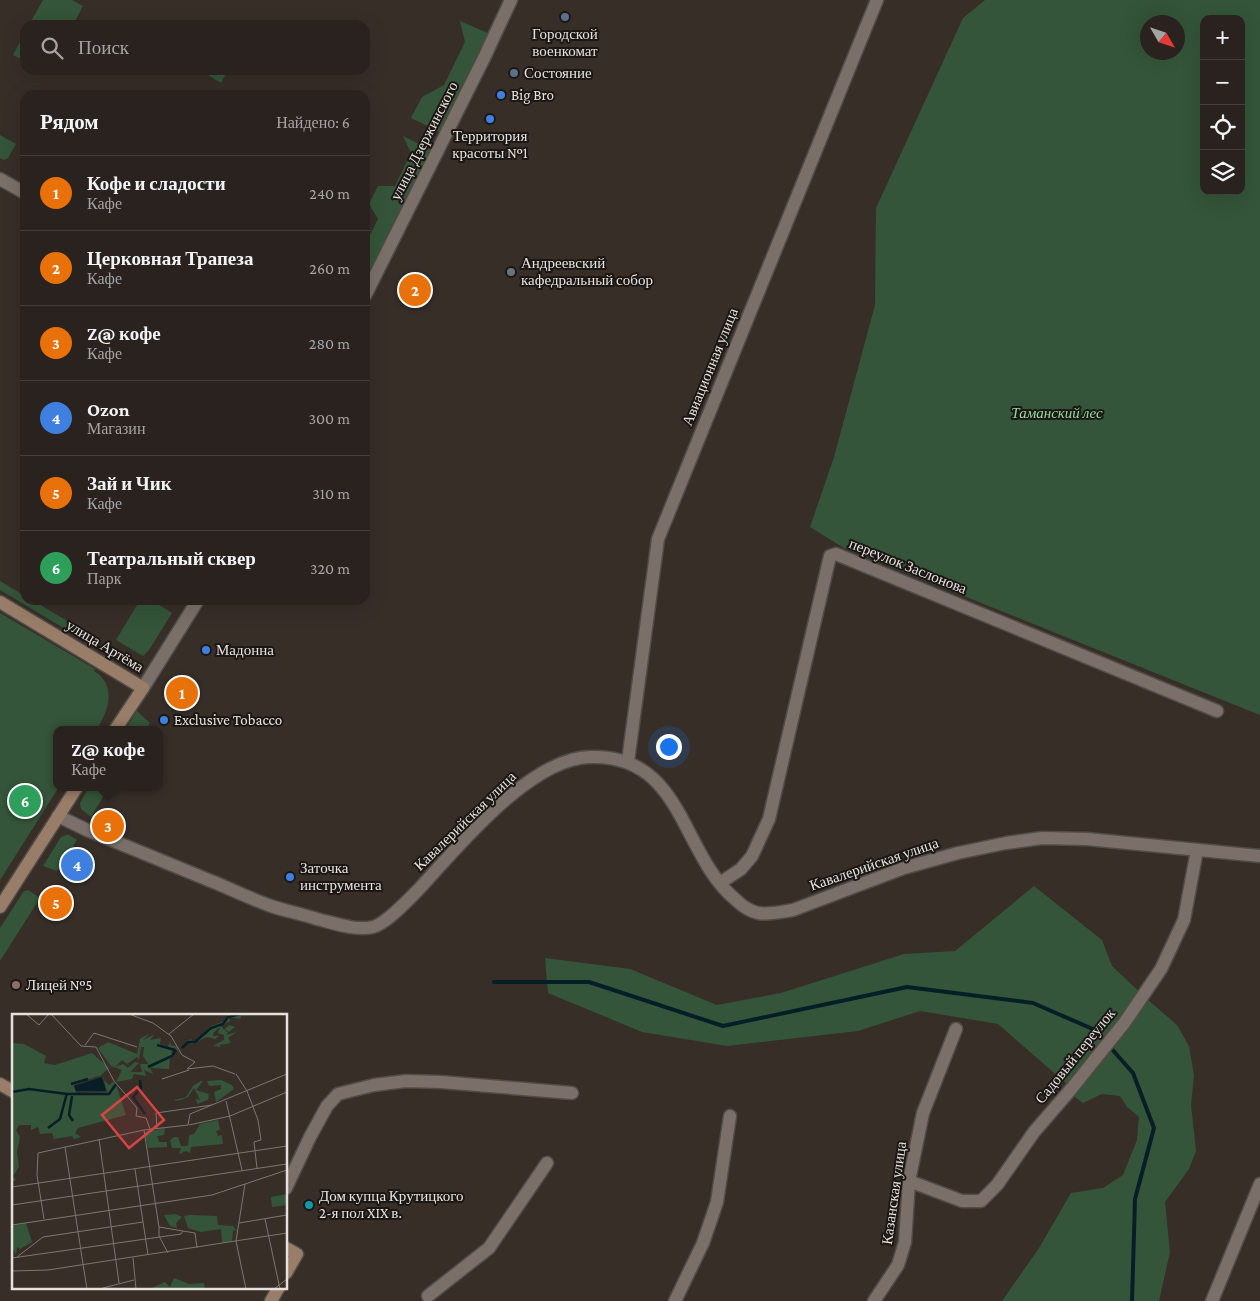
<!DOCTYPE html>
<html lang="ru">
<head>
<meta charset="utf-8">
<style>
	:root { --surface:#29221e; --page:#312a27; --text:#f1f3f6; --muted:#a5a4a4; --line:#453f3c; --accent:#f99f4d }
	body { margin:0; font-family:"Crimson Pro",serif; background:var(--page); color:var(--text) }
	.controls { position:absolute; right:15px; top:15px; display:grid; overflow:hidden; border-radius:10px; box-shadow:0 5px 20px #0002 }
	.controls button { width:45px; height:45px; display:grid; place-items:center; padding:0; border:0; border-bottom:1px solid var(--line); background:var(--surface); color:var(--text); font:25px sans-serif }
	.compass { position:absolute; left:1140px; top:15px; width:45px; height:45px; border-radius:50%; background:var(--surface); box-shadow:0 5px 20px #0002; rotate:129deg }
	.you { position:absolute; left:668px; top:746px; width:18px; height:18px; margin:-12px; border:4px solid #fff; border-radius:50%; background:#1a73e8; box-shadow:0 0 0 8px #1a73e833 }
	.badge { display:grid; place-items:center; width:32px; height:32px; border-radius:50%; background:var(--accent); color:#fff; font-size:16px; font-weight:700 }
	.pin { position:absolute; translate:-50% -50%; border:2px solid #fff; box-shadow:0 1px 5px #0006 }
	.popup { position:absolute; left:53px; top:726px; width:110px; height:65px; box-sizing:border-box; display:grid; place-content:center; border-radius:10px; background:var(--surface); filter:drop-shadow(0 1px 4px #0005); font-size:16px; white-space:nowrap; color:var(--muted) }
	.popup b { font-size:19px; color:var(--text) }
	.popup::after { content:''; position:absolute; left:50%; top:100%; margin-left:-10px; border:10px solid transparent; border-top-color:var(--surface) }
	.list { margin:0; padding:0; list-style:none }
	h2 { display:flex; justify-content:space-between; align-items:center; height:65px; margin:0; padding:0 20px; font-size:21px }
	h2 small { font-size:16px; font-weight:400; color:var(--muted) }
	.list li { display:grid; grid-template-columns:32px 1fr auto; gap:15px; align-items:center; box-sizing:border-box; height:75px; padding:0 20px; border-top:1px solid var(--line) }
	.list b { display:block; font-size:19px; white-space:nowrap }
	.list p { margin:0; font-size:16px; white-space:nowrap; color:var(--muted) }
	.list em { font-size:16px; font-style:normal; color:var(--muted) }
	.icon { flex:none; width:28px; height:28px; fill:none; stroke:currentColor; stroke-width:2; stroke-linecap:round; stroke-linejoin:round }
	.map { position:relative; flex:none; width:1260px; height:1301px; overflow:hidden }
	.search { position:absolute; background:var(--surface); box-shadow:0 5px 20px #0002; left:20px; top:20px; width:350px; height:55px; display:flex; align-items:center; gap:12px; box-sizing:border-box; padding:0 18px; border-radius:15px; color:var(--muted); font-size:19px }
	.panel { position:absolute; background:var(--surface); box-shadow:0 5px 20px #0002; left:20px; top:90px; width:350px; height:515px; border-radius:15px }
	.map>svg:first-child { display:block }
	.green { fill:#345539; fill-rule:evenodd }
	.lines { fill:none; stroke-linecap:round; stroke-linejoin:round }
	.stream { stroke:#061f27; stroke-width:4 }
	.minor-casing { stroke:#524b46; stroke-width:15 }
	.tertiary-casing { stroke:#524b46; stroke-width:15 }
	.secondary-casing { stroke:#524b46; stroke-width:15 }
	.minor { stroke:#7b7069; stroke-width:12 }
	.tertiary { stroke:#7b7069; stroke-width:12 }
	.secondary { stroke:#987e68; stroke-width:12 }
	.service-dot { fill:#5c6f8a; stroke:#1b1714; stroke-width:2 }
	.shop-dot { fill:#3f7fe0; stroke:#1b1714; stroke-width:2 }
	.worship-dot { fill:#6b7280; stroke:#1b1714; stroke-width:2 }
	.education-dot { fill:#8d6e63; stroke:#1b1714; stroke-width:2 }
	.culture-dot { fill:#0f9aa8; stroke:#1b1714; stroke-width:2 }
	.labels { text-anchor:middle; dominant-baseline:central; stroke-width:4; stroke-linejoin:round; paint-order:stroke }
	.poi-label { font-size:15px; fill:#e7e1dd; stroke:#1b1714; text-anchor:start }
	.street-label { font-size:15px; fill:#e7e1dd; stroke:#1b1714 }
	.park-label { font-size:15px; font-style:italic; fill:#92dc9d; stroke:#1b1714 }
	.inset-river { fill:none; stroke:#061f27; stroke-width:2.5 }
	.inset-road { fill:none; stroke:#7d7670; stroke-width:1 }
	.view { fill:#d94443; fill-opacity:0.15; stroke:#d94443; stroke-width:2.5 }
	.inset-edge { fill:none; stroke:#e7e1dd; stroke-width:2.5 }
</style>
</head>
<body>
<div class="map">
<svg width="1260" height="1301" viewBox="0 0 1260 1301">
	<rect width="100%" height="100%" fill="#372e28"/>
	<g class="green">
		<path d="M43 0H72L83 6 73 25H29Z"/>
		<path d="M985 0H1260V715L844 548 810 527 834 457 875 305 876 208 963 18ZM1204 19H1241V191H1204ZM1148 22H1178V52H1148Z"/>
		<path d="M460 21 490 34 442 133 411 118 422 97 444 85 465 42Z"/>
		<path d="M25 33V61L13 55Z"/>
		<path d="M200 70H228L221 83Z"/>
		<path d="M0 135 16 144 8 158 4 160 0 158Z"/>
		<path d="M403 136 433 151 365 285V245L378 219 369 204 378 186H395L411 153Z"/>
		<path d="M0 581 25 596V600H32L81 629 77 636 0 590Z"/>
		<path d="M140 600H151L172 613 149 650 143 656 116 640Z"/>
		<path d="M0 613 95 669 94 671C117 685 109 711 96 730H57V787H59L0 880Z"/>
		<path d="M137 711 150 723 146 730H125Z"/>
		<path d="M89 787H109L91 817 81 809 80 803Z"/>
		<path d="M66 835H69L77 840 57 871 43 866 61 837Z"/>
		<path d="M1034 886 1102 940 1112 966 1147 999 1177 1025 1189 1046 1194 1075 1191 1105 1196 1151 1189 1169 1165 1202 1170 1252 1159 1301H1002L1039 1248 1071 1193 1103 1188 1123 1175 1137 1140 1139 1117 1127 1107 1120 1096 1102 1094 1083 1103 1072 1095 1068 1085 998 1024 920 1011 858 1031 727 1046 642 1032 548 993 545 958 630 969 717 1005 781 993 904 954 955 951Z"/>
		<path d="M28 890 40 898 0 961V928L24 891Z"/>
	</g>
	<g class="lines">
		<path class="stream" d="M494 982H589L723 1026 907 987 1033 1003 1095 1030 1133 1073 1154 1128 1135 1199 1132 1301"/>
		<g class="minor-casing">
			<g id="minor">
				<path d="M0 179 25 193"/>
				<path d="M628 761 658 539 877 0"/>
				<path d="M720 883 741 869 752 856 769 819 830 556 836 554 1217 711"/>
				<path d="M909 1181 962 1201H981L997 1185 1034 1132 1072 1088 1125 1022 1161 969 1184 920 1197 850"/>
				<path d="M286 1188 310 1137 327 1106 338 1094 374 1085 406 1081 441 1082 572 1093"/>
				<path d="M428 1296 489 1248 547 1163"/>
				<path d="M675 1301 703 1243 717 1202 730 1116"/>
				<path d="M874 1301 898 1265 905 1242 909 1181 923 1113 956 1029"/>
				<path d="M1212 1301 1260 1184"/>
			</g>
		</g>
		<g class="tertiary-casing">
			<g id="tertiary">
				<path d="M365 296 484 58 511 0"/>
				<path d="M143 688 198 600"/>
				<path d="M58 816 87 830C128 847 170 864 211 881 231 889 251 899 271 906 286 911 302 914 317 919 334 923 355 931 373 927 386 924 409 899 419 889 458 847 530 758 590 757 684 754 680 854 736 900 742 906 750 911 758 913 770 915 781 912 793 910L904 868 958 853 1006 843 1042 838 1087 839 1260 856"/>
			</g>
		</g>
		<g class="secondary-casing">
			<g id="secondary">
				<path d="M0 602 143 688 115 730"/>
				<path d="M0 907 77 787"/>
				<path d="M0 1084 14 1092"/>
				<path d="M286 1248 297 1254 286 1273"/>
				<path d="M271 1301 279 1287"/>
			</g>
		</g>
		<use href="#minor" class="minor"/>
		<use href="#tertiary" class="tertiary"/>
		<use href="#secondary" class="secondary"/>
	</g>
	<g class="service-dot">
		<circle cx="565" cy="17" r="5"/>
		<circle cx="514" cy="73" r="5"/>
	</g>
	<g class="shop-dot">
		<circle cx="501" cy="95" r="5"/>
		<circle cx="490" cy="119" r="5"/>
		<circle cx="206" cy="650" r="5"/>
		<circle cx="164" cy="720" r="5"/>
		<circle cx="290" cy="877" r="5"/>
	</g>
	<circle class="worship-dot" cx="511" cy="272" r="5"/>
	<circle class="education-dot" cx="16" cy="985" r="5"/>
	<circle class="culture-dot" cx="309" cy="1205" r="5"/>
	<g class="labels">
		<g class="poi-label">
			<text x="565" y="34" text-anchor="middle">Городской<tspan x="565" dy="17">военкомат</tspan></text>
			<text x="524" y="73">Состояние</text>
			<text x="511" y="95">Big Bro</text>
			<text x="490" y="136" text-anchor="middle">Территория<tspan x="490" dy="17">красоты №1</tspan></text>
			<text x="521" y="263">Андреевский<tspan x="521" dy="17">кафедральный собор</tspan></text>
			<text x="216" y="650">Мадонна</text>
			<text x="174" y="720">Exclusive Tobacco</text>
			<text x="300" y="868">Заточка<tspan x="300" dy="17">инструмента</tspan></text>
			<text x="26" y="985">Лицей №5</text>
			<text x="319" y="1196">Дом купца Крутицкого<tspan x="319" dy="17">2-я пол XIX в.</tspan></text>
		</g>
		<g class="street-label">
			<text transform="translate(424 141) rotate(-63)">улица Дзержинского</text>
			<text transform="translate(710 367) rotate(-68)">Авиационная улица</text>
			<text transform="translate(908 566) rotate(22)">переулок Заслонова</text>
			<text transform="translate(105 646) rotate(31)">улица Артёма</text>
			<text transform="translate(465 821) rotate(-44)">Кавалерийская улица</text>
			<text transform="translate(874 864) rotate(-19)">Кавалерийская улица</text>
			<text transform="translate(1075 1056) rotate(-51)">Садовый переулок</text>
			<text transform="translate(894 1193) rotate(-82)">Казанская улица</text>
		</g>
		<g class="park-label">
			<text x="1057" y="413">Таманский лес</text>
		</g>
	</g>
	<g transform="translate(12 1014)">
		<rect width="275" height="275" fill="#372e28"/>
		<path d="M230 0 228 5 217 3 218 7 209 12 212 16 217 11 223 13 217 18 213 16 216 19 214 21 225 18 216 24 219 29 207 31 209 33 201 32 212 26V21L206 19 208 13 202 18 201 22H207L203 25 195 23 180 30 174 27 179 25 181 28 187 25 199 12 213 7 216 1ZM138 19 131 26 143 20 138 26 149 24 148 30 156 33 158 27 159 31 164 32 168 40 162 33 159 39 163 41 158 45 157 55 138 54 141 60 132 56 134 62 122 60 120 65 104 68 110 56 99 52 86 34 96 28 125 40 128 25ZM129 33H132L131 42 136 50H128L130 58H118L127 49 123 48 116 54 111 50 103 53 110 46 115 50 125 43 127 46ZM0 29 12 30 34 42 32 49 43 51 80 39 97 54 88 62 97 71 101 68 104 70 114 101 66 114 63 119 69 123 62 125 60 122 42 125 40 119 28 120 26 113 19 116V111H7L4 116 8 123 5 138 7 153 1 162 4 166 0 167ZM86 62 91 63 95 78 64 79 62 71ZM209 66 220 71 222 75 204 88 202 78 209 75V71L197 72 195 67ZM189 67H191L184 76 197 80 196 86 185 90 184 85 188 86 182 74 176 83 169 86 164 87 162 86 174 83 181 72ZM206 106 208 116 204 117 206 122 210 121 211 130 179 133 178 139 174 137 167 140 169 134H160L158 126 162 123H166L169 132H176L177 121 182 120 188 110ZM153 114 152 121 145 122 147 128H155V133L136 134 133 118ZM275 180V191L260 193 259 183ZM164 200 170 203 164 209 165 214 158 212 152 201ZM178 201 205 202 206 211 221 212 225 217 221 216 220 227 210 229 209 215 189 218 176 214 172 202ZM14 209 20 228 8 235 5 233 4 241 0 232V212ZM162 264 177 270 192 269 193 275H137L153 268 158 273Z" fill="#345539" fill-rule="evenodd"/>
		<path d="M90 63 94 77H64L62 72Z" fill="#061f27"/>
		<path class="inset-river" d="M145 31 163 36M170 34 176 28H183L199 14 211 10 216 3 229 0M136 53 160 42 164 36M128 66 129 74 121 83 133 100M59 70 76 65M0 78 17 75 55 80M55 80H97L104 70M60 82 57 101 61 107M36 114 48 105 55 79"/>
		<path class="inset-road" d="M14 0 27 11 37 0M39 0 69 32 84 33 102 67 125 94 124 102 134 104 138 115M117 0 141 9 159 22 170 41 183 48 175 55 201 52 223 60M157 20 182 0M73 31 82 19 125 33M224 60 235 77 246 106 249 126 242 128 243 137M150 65 177 56M214 87 230 156M177 111 218 102 275 78M145 114 144 99 200 91M87 125 107 269M53 133 71 250M243 137 245 154M123 155 136 241M233 170 224 227 234 275M0 173 275 132M0 191 275 150M32 205 25 161 26 139 132 116M253 205 268 275M227 209 275 201M0 211 200 181 275 156M147 213V222L156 239M185 234 183 219 147 213 132 116 176 111 178 100 275 60M5 243 31 223 131 208M0 244 169 220 171 217M121 244 124 275M71 250 75 275M0 257 36 256 275 219M87 275 122 266M262 275 275 265"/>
		<path class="view" d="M125 73 152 106 117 134 90 101Z"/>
		<rect width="275" height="275" class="inset-edge"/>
	</g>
</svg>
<div class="controls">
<button>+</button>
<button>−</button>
<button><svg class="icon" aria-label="locate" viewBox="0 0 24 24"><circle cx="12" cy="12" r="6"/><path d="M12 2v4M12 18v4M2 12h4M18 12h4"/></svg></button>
<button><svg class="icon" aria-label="layers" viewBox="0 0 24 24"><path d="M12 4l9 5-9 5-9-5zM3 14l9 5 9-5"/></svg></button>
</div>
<svg class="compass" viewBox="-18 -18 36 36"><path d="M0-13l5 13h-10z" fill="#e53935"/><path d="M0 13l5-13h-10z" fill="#a5a4a4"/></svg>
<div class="you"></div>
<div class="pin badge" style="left:182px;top:693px;background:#e8710a">1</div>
<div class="pin badge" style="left:415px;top:290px;background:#e8710a">2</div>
<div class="pin badge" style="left:108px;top:826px;background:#e8710a">3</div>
<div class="popup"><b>Z@ кофе</b>Кафе</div>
<div class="pin badge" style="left:77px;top:865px;background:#3f7fe0">4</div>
<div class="pin badge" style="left:56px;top:903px;background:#e8710a">5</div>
<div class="pin badge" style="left:25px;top:801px;background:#2e9e5b">6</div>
<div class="search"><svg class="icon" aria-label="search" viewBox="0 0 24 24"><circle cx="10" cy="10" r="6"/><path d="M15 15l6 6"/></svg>Поиск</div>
<section class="panel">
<h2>Рядом<small>Найдено: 6</small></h2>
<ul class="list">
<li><span class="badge" style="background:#e8710a">1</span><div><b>Кофе и сладости</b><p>Кафе</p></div><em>240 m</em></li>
<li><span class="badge" style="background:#e8710a">2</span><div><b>Церковная Трапеза</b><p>Кафе</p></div><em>260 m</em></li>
<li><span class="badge" style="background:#e8710a">3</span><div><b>Z@ кофе</b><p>Кафе</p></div><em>280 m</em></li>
<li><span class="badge" style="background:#3f7fe0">4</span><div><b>Ozon</b><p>Магазин</p></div><em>300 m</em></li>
<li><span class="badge" style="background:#e8710a">5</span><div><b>Зай и Чик</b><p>Кафе</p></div><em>310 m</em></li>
<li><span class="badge" style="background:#2e9e5b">6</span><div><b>Театральный сквер</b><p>Парк</p></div><em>320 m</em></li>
</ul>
</section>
</div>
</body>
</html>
